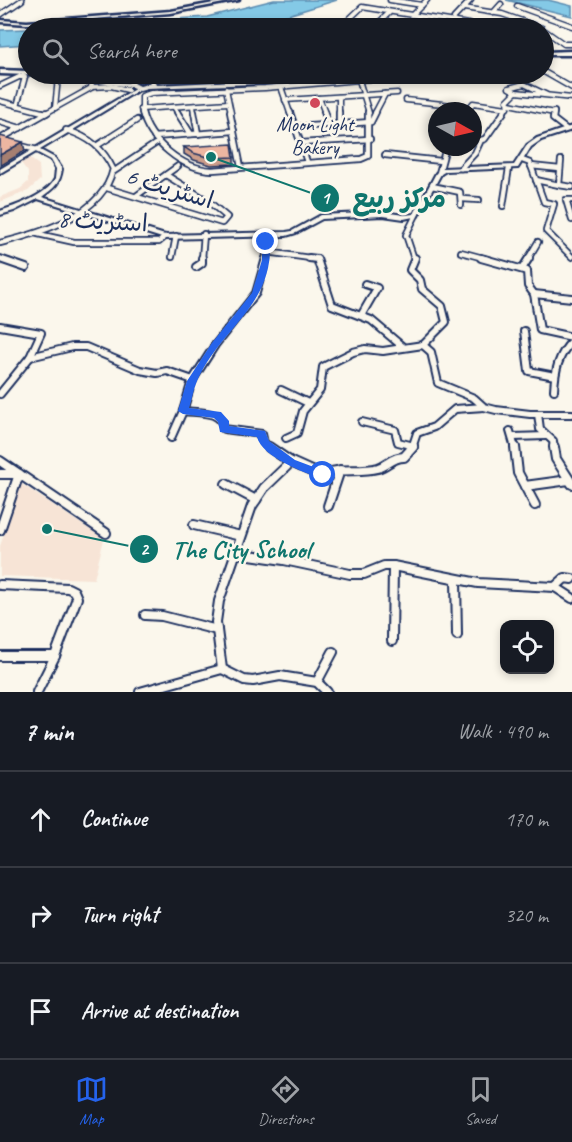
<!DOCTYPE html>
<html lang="en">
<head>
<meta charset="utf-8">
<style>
	:root { --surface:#171b24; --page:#20242c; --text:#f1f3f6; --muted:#9ea1a6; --line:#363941; --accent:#2563eb }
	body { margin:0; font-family:Caveat,"Playpen Sans Arabic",sans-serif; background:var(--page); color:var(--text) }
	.controls { position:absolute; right:18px; bottom:18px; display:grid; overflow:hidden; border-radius:12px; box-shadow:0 3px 9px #0003 }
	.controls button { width:54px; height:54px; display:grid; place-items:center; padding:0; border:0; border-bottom:2px solid var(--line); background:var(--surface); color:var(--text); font:30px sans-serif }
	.compass { position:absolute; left:428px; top:102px; width:54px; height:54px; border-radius:50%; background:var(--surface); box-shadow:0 3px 9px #0003; rotate:98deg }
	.stop { position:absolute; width:18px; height:18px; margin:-14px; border:4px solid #2563eb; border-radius:50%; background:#fff }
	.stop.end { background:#2563eb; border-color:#fff; box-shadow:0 2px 6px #0008 }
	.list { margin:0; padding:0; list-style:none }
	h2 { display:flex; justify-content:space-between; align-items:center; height:78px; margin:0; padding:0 24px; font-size:26px }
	h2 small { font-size:20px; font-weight:400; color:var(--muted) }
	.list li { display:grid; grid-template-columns:39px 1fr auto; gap:18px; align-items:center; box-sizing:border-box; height:96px; padding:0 24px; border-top:2px solid var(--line) }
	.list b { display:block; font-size:22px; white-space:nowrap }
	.list em { font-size:20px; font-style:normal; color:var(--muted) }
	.icon { flex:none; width:33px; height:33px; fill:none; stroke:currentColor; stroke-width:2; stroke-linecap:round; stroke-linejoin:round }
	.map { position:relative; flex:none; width:572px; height:692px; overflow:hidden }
	.search { position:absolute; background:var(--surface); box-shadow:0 3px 9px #0003; left:18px; right:18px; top:18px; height:66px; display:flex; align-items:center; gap:15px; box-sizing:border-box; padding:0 21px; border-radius:33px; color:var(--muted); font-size:22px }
	.sheet { height:366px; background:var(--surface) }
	nav { display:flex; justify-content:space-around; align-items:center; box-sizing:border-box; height:84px; border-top:2px solid var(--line); background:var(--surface); font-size:16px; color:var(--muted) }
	nav a { display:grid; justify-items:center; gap:3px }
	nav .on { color:var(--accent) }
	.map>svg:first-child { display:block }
	.built { fill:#f7e4d6 }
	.water { fill:#84c9e6; stroke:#5a8bb0; stroke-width:1.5 }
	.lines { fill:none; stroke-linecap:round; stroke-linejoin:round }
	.minor-far3-casing { stroke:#1b2f5e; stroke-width:7 }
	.minor-far2-casing { stroke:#1b2f5e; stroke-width:8 }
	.minor-far1-casing { stroke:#1b2f5e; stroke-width:10 }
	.minor-casing { stroke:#1b2f5e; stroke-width:12 }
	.tertiary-casing { stroke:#1b2f5e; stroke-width:4 }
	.secondary-casing { stroke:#1b2f5e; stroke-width:5 }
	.primary-casing { stroke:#1b2f5e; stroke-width:5 }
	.minor-far3 { stroke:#fbf7ec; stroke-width:4 }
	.minor-far2 { stroke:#fbf7ec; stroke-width:4.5 }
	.minor-far1 { stroke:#fbf7ec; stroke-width:6 }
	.minor { stroke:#fbf7ec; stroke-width:8 }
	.tertiary { fill:#fbf7ec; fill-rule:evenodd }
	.secondary { fill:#fbf7ec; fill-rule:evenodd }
	.primary { fill:#fbf7ec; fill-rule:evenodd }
	.wall { fill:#cc9d8a; stroke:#1b2f5e; stroke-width:1.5 }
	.shaded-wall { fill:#a67f71; stroke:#1b2f5e; stroke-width:1.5 }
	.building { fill:#edb6a1; stroke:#1b2f5e; stroke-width:1.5 }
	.route { fill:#2563eb }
	.poi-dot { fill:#d1495b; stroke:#fbf7ec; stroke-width:2 }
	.labels { text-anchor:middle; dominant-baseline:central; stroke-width:5; stroke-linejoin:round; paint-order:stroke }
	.far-poi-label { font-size:20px; fill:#1b2f5e; stroke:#fbf7ec }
	.street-label { font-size:24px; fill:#1b2f5e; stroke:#fbf7ec }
	.leader { fill:none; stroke:#0f766e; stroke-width:2 }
	.callout-dot { fill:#0f766e; stroke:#fbf7ec; stroke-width:2 }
	.mark-label { font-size:18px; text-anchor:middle; font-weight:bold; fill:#fff }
	.callout-label { font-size:26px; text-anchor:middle; font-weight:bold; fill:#0f766e; stroke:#fbf7ec; stroke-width:5; stroke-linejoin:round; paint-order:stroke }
</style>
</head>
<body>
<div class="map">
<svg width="572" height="692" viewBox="0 0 572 692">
	<rect width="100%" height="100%" fill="#fbf7ec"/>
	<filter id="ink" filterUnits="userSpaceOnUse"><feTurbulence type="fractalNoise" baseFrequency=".0167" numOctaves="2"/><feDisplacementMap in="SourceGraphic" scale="12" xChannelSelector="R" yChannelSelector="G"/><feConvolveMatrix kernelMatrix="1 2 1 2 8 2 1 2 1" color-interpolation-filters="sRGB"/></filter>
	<g filter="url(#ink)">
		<g class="built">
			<path d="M29 158 39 165 40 180 28 191 0 202V197L20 189 28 182V172L21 163Z"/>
			<path d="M21 484 104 539 94 579 0 576V546Z"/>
		</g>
		<g class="water">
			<path d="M274 0H337L288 15 227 28H32L207 17Z"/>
			<path d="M506 0H548L572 6V16Z"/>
			<path d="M28 29V44L0 46V30Z"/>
		</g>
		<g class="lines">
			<g class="minor-far3-casing">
				<g id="minor-far3">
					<path d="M390 0 422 5"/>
					<path d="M517 6 572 26"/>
					<path d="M464 8 502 14 542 28"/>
					<path d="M493 13 501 4"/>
					<path d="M0 15 22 0"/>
					<path d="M412 15 427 0"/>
					<path d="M454 18 471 0"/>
					<path d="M452 23 463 24"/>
					<path d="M344 24 362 7 493 28"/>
					<path d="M373 28 389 13"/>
					<path d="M408 28 419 18"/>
					<path d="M544 30 564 44H572"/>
					<path d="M544 72 572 88"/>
					<path d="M136 74 165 77V74"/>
					<path d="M359 80 369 113"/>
					<path d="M359 80 360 78 379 74"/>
					<path d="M359 80 397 77"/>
					<path d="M0 86 19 77H25L17 106"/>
					<path d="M91 87 111 86 128 90"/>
					<path d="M281 87 290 113"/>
					<path d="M226 89 231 113"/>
					<path d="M547 95 524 84 509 88 516 92 572 98"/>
					<path d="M339 97V113"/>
					<path d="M319 98 325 113"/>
					<path d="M285 100 397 93"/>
					<path d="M406 100 470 107"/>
					<path d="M0 101 46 113"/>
					<path d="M509 104 554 113"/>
					<path d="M193 106 194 113"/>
					<path d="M174 107 178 113"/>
					<path d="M55 108 58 78"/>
					<path d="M141 109 228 103"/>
					<path d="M467 111 473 103 507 108"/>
					<path d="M46 113 91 88 92 83"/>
					<path d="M142 113V96L151 93 265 88 359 80"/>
					<path d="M375 113 385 94"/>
					<path d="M503 113 509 104 507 101 516 92"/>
				</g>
			</g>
			<g class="minor-far2-casing">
				<g id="minor-far2">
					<path d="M42 112 46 113"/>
					<path d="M142 112C149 141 182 169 212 170L361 159 368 156V112"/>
					<path d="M177 112 191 134"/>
					<path d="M194 112 198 134"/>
					<path d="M230 112 241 167"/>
					<path d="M290 112 307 162"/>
					<path d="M324 112 329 125"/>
					<path d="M339 112V124"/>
					<path d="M554 112 553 119 566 129"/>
					<path d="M0 122 20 128"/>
					<path d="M295 127 371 122 376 112"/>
					<path d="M154 137 234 131"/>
					<path d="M0 139 48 112"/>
					<path d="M300 143 370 139"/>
					<path d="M18 145 37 150"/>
					<path d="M98 145 137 120"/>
					<path d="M385 155 441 161"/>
					<path d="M522 160 530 163 544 202 554 204 546 231 572 257"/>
					<path d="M531 166 560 169"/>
					<path d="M461 168 475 153 481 140 485 139 504 112"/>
					<path d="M113 172 155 144"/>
					<path d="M439 173 446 147"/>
					<path d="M536 180 559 185 561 160"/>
					<path d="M559 185 572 187"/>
					<path d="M432 186 460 192 461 205"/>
					<path d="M107 188 222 223 227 217 208 201 166 175"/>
					<path d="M136 196 178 166"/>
					<path d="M462 199 479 200"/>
					<path d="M572 200H566L572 220"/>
					<path d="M503 206 509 168"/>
					<path d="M38 234 74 242H159L165 237"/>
					<path d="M0 243C41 233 103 215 113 169 103 148 89 137 66 130"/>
					<path d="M267 252 317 259"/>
					<path d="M461 252 487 259"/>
					<path d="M172 257 176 236"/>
					<path d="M202 259 204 234"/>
					<path d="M266 259V242L270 234"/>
					<path d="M414 259 406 235 416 215"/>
					<path d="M528 259 538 242"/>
				</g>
			</g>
			<g class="minor-far1-casing">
				<g id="minor-far1">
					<path d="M309 258 317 259 332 305 371 320 403 347"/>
					<path d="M481 258 527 271 528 286 534 294 540 330 572 337"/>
					<path d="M0 259 26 268"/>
					<path d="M196 267 202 263V258"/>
					<path d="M522 269 529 258"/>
					<path d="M534 294 572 298"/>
					<path d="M362 314 377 288 365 284"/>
					<path d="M0 326 41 333 30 357 0 394"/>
					<path d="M524 331 529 371 555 376"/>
					<path d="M423 345 431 352 438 383 474 398 484 407 496 410 530 414H572"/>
					<path d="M30 357 72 347H86L140 370 157 373 167 371 193 380"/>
					<path d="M281 390 308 403"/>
					<path d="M554 390C555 371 558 355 572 341"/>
					<path d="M183 411C199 413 222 410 224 429L262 434 264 443 271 448"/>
					<path d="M538 414 540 429 553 441 554 448"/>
					<path d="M362 422 395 430 398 442 414 446"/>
					<path d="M510 431 515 448"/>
					<path d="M513 437 546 436"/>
					<path d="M171 438 183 411 192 381 215 345 256 293 266 258"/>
					<path d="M286 438 297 433 303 411 320 390 323 367 353 352 365 349 383 351 423 345 446 322 442 306 422 289 420 280 410 270 415 258"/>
					<path d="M412 448 417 433 434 427 455 409 484 407"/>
				</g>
			</g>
			<g class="minor-casing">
				<g id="minor">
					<path d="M269 447 291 462 320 475C340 467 359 473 378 468 388 465 392 457 404 457L413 447"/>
					<path d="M515 447 518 473 535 505"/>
					<path d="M554 447 556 459 572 484"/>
					<path d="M0 461 106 533"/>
					<path d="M291 462 264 488 252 506 219 601 216 622 222 669 244 680 253 681 280 676 317 682 327 692"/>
					<path d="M0 474H19L0 530"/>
					<path d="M226 484 256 500"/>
					<path d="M525 486 569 480"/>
					<path d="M328 506 340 470"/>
					<path d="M194 525 241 536"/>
					<path d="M236 553 284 560 350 574H364L384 566H393L478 583 555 587 572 598"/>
					<path d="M456 579 457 635"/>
					<path d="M0 585 68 588 74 591 77 598 55 656 37 692"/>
					<path d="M555 587 565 578 572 579"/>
					<path d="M145 615 162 616 217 630"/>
					<path d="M392 641 393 566"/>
					<path d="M0 656H55"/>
					<path d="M317 682 333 652"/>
					<path d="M140 692 222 669"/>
				</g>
			</g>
			<g class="tertiary-casing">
				<path id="tertiary" d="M138 87 142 88 40 150 55 158 62 169C60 184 54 188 42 197L165 235 286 232 292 231 321 215 383 212 404 215 414 214 436 173 443 168 514 165 527 145 537 138 572 126V130L541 140 531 147 518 168 446 171 441 174 418 216 404 219 383 216 322 219 296 233 286 236 165 239 38 199 14 211 0 215V211C16 206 47 195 55 179 55 178 56 170 56 169L51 160 36 152 2 172 0 173V169Z"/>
			</g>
			<g class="secondary-casing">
				<path id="secondary" d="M230 0H239L171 13 27 24 0 22V20L27 22 171 11Z"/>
			</g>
			<g class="primary-casing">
				<g id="primary">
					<path d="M572 51V55H544V52Z"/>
					<path d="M0 70 28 71V74H30L28 75 0 74Z"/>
					<path d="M41 74H53L128 83 130 81H121L118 79 121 77 143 76 153 78 156 85 280 79 358 74H377L374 76 280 83 147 88 140 90 131 87 44 76ZM143 80H149L151 83 140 86 134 83 136 81Z"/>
				</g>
			</g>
			<use href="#minor-far3" class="minor-far3"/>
			<use href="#minor-far2" class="minor-far2"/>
			<use href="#minor-far1" class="minor-far1"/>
			<use href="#minor" class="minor"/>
			<use href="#tertiary" class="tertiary"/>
			<use href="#secondary" class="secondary"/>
			<use href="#primary" class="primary"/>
		</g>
		<path class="wall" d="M184 147 234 157V164L211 165 194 160 184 154Z"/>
		<path class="shaded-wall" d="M23 142 25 151 0 166V155Z"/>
		<g class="building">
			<path d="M0 136 23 142 0 155Z"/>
			<path d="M232 144 234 157 211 158 193 153 184 147Z"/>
		</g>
	</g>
	<path class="route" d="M266 239 270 242C273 307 220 328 197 381 193 390 192 399 189 408L221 412 229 421V426L265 431 269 441 295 460 327 472V478L323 479C305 473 262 457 257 437L220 432 218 422 214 418 183 414 178 411 187 381 212 343 252 293 262 260V242Z"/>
	<circle class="poi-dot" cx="315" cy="103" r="6"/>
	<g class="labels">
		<g class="far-poi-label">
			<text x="315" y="124">Moon Light<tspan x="315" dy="23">Bakery</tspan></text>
		</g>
		<g class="street-label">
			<text transform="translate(170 188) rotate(17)">اسٹریٹ 6</text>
			<text transform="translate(103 221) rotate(3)">اسٹریٹ 8</text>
		</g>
	</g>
	<path class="leader" d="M211 157L325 198M47 529L144 549"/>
	<g class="callout-dot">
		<circle cx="211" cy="157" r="6"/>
		<circle cx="47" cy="529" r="6"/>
		<circle cx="325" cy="198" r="15"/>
		<circle cx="144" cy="549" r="15"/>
	</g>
	<g class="mark-label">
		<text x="325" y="204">1</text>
		<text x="144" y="555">2</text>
	</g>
	<g class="callout-label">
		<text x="399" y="207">مرکز ربیع</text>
		<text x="241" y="558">The City School</text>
	</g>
</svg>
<div class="controls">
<button><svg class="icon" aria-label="locate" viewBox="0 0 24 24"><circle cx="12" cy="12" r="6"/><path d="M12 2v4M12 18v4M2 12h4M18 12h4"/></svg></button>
</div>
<svg class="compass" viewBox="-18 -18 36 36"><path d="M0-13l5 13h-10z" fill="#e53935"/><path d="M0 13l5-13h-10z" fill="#9ea1a6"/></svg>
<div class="stop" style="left:323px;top:475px"></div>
<div class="stop end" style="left:266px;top:242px"></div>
<div class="search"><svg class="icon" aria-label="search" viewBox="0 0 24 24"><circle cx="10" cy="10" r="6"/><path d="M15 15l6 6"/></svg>Search here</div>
</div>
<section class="sheet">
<h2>7 min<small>Walk · 490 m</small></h2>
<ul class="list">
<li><svg class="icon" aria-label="ahead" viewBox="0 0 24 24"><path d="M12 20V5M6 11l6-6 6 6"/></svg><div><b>Continue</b></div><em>170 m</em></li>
<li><svg class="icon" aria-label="right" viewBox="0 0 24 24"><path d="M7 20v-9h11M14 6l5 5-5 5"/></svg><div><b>Turn right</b></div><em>320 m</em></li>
<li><svg class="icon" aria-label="arrive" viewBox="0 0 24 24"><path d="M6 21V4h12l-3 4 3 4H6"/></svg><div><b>Arrive at destination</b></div></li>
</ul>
</section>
<nav>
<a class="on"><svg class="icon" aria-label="map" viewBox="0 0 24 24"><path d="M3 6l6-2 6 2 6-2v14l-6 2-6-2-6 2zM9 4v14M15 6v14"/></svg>Map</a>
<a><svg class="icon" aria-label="directions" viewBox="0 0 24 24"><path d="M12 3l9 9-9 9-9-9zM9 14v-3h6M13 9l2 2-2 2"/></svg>Directions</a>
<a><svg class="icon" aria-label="saved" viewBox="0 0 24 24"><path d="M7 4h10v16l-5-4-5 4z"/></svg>Saved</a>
</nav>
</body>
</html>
